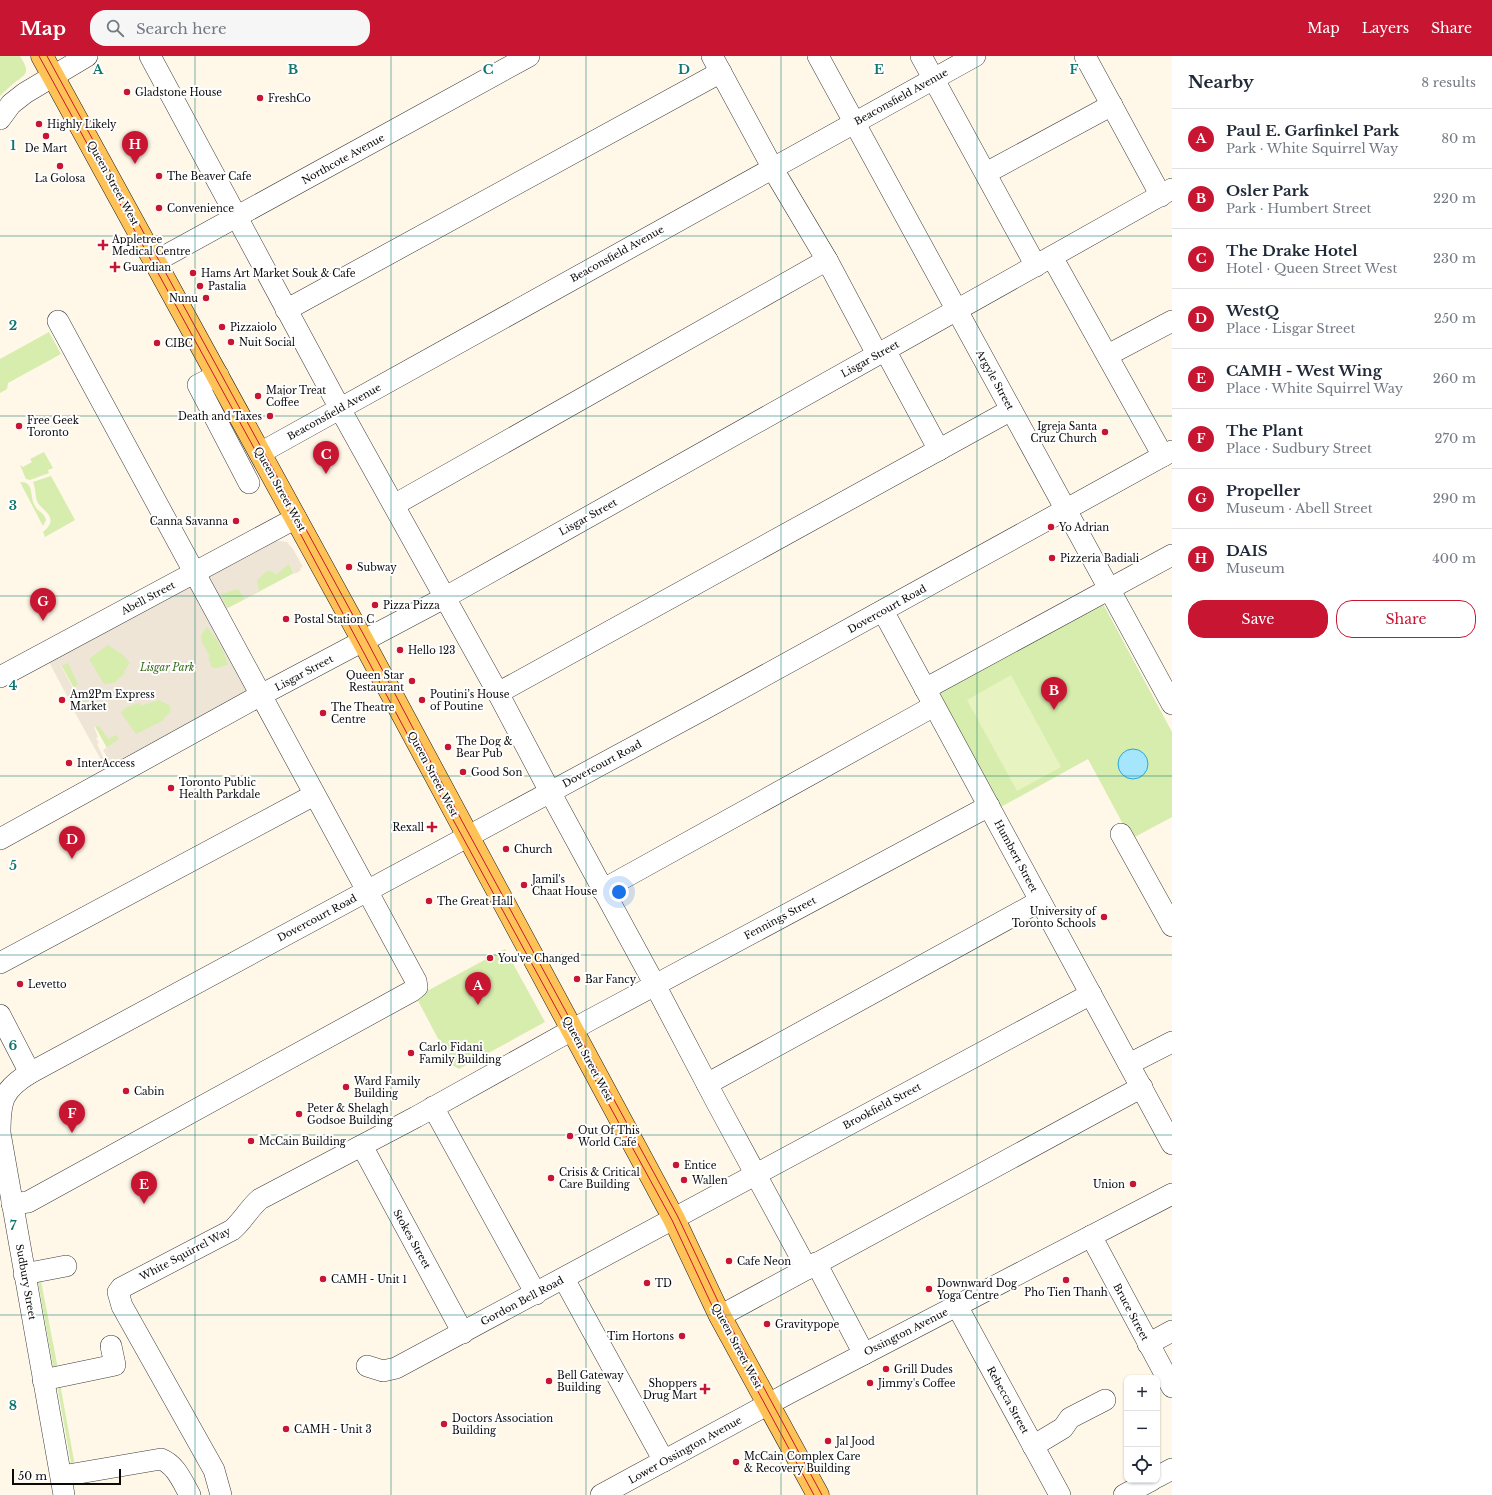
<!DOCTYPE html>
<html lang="en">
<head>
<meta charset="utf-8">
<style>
	:root { --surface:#fff; --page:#f6f6f7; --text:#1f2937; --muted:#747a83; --line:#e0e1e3; --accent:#c71532 }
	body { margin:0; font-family:"Libre Baskerville",serif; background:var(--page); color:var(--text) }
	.controls { position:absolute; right:12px; bottom:12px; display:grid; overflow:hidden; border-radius:8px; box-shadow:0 1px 3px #0004 }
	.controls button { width:36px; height:36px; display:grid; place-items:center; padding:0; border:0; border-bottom:1px solid var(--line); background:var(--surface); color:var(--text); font:20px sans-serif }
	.scale { position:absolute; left:12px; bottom:10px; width:109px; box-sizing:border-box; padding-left:4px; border:2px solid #0a0a0a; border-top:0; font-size:11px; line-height:14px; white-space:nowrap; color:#0a0a0a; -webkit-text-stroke:3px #fff; paint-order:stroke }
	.you { position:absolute; left:619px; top:836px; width:14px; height:14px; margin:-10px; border:3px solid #fff; border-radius:50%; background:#1a73e8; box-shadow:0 0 0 6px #1a73e833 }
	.badge { display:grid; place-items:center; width:26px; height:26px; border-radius:50%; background:var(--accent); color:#fff; font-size:13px; font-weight:700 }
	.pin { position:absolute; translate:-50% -33px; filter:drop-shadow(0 1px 2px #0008) }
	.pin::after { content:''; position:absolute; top:21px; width:14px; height:12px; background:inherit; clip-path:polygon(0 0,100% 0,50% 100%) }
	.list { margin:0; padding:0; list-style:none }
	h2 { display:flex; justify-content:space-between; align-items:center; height:52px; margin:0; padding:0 16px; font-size:17px }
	h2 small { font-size:13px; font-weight:400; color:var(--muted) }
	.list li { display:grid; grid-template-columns:26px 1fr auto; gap:12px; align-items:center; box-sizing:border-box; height:60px; padding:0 16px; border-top:1px solid var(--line) }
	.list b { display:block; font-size:15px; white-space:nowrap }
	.list p { margin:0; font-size:13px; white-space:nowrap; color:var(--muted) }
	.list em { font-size:13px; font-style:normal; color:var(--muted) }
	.actions { display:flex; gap:8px; padding:12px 16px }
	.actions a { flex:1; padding:9px 0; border:1px solid var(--accent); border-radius:16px; text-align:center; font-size:14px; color:var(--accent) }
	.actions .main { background:var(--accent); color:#fff }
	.icon { flex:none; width:22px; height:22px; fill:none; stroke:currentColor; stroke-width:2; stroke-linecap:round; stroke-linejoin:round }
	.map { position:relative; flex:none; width:1172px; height:1439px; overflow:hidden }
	header { display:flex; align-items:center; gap:24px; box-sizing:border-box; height:56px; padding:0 20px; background:var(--accent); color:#fff }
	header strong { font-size:19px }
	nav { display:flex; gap:22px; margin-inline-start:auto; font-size:14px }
	.search { width:280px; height:36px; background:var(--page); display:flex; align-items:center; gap:10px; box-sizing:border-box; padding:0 14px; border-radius:16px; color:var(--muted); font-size:15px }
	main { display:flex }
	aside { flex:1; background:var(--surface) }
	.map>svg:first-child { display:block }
	.green { fill:#d6edad }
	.pitch { fill:#e7f3c0 }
	.plaza { fill:#eee5d6; fill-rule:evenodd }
	.water { fill:#a5e6fd; stroke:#25a8db }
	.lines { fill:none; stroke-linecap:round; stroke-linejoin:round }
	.minor-casing { stroke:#3d3d3d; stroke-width:22 }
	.major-casing { stroke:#1b1b1b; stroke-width:23 }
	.minor { stroke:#fff; stroke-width:21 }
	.major { stroke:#ffc257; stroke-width:22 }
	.tram { stroke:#c71532; stroke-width:1 }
	.grid { fill:none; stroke:#0f766e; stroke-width:1; stroke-opacity:0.55 }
	.poi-dot { fill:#c71532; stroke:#fff; stroke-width:1.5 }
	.labels { text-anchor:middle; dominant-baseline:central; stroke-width:4; stroke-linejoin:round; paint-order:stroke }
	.poi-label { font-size:10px; fill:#0a0a0a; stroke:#fff; text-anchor:start }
	.street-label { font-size:10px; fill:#0a0a0a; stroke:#fff }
	.park-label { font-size:10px; font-style:italic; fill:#306715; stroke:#fff }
	.grid-label { font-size:13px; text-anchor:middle; font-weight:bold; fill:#0f766e; stroke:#fff; stroke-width:4; stroke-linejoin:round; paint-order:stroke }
</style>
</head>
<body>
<header>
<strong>Map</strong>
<div class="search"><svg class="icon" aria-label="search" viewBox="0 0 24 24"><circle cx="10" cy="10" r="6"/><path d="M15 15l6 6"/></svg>Search here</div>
<nav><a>Map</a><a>Layers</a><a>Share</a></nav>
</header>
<main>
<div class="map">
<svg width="1172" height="1439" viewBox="0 0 1172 1439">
	<rect width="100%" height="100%" fill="#fff7e7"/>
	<g class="green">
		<path d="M0 0H20C29 15 29 17 15 26 10 30 5 35 0 40Z"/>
		<path d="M49 276 61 298 8 327 7 333 0 337V303Z"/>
		<path d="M44 396 53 412 48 414 49 417 30 424 26 423 20 409 23 411 32 406 30 403Z"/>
		<path d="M51 420 75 464 45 481 43 476C62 461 40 454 37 445 35 439 36 433 33 426Z"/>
		<path d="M20 426C35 426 29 440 35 450 38 456 44 456 46 464L43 470Z"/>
		<path d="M278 488 294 517 211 561 249 630 113 703 60 607Z"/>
		<path d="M1101 544 1172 676V761L1131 783 1088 703 999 752 936 632Z"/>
		<path d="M505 893 545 966 459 1013 452 1009 416 941Z"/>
		<path d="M41 1225 58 1313 53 1310 38 1226Z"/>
		<path d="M60 1328 75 1410 71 1407 58 1334Z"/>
	</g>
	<path class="pitch" d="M1011 619 1061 711 1017 735 967 644Z"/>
	<path class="plaza" d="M278 485 287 486 293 493 303 511 300 512 301 514 295 518 289 508 276 519 273 516 267 515 257 524 259 535 245 543 238 533 221 538 224 547 228 552 211 561 250 634 106 713 73 653 82 648 84 651 89 648 86 644 84 645 82 640 78 642 74 638 68 642 49 606 271 487ZM207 571 217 584 225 599 228 609 217 612 212 611 208 602 210 601 202 586 201 579ZM108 589 123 599 130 607 124 615 125 617 114 627 104 628 89 603ZM68 607 78 628 73 632 61 610ZM159 644 169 649 171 655 163 663 164 664 136 678 121 657 125 652 139 647 141 650ZM100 670 101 674H102L108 683 116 679 119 683 103 694 107 701 104 703 97 688 99 687 96 682 98 681 94 671Z"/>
	<circle class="water" cx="1133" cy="708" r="15"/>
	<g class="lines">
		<g class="minor-casing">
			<g id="minor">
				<path d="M150 0 344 360 498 637 556 747 655 929 717 1047 807 1213"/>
				<path d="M712 0 777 120 827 204 877 298"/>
				<path d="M818 0 1172 648"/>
				<path d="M921 0 1036 210"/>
				<path d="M1085 0 1161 140"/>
				<path d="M0 63 11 48 25 37 87 0"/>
				<path d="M986 117 1112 49"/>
				<path d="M1052 201 1163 400"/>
				<path d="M156 205 529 0"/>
				<path d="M286 254 721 16"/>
				<path d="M885 294 939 394"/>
				<path d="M1108 299 1172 265"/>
				<path d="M218 319 198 329 249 427"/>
				<path d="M260 397 975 0"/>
				<path d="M394 449 827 204"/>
				<path d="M883 555 1172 1088"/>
				<path d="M0 621 296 462"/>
				<path d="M925 633 1172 499"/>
				<path d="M498 637 1011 354"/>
				<path d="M1121 778 1172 870"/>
				<path d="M0 783 261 639 444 542 1172 133"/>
				<path d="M602 834 934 650"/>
				<path d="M0 907 314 739"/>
				<path d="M0 959 30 1017"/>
				<path d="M1129 1008 1172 986"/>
				<path d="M707 1028 1040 845"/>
				<path d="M433 1051 536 1238"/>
				<path d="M362 1090 463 1277"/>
				<path d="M12 1148 28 1146 412 935 417 931 416 925 58 265"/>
				<path d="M1091 1180 1172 1331"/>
				<path d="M816 1207 864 1298"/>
				<path d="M24 1218 66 1210"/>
				<path d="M564 1223 664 1405"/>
				<path d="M957 1250 1060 1439"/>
				<path d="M720 1260 1142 1031"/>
				<path d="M1148 1288 1172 1275"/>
				<path d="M367 1310 383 1315 396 1312 1091 938"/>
				<path d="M43 1324 115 1309 111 1290"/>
				<path d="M1033 1390 1063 1372 1070 1362 1105 1344"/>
				<path d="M62 1420 161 1403C176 1409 182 1425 190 1439"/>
				<path d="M1157 1421 1172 1413"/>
				<path d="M64 1439 0 1077C0 1045 2 1034 30 1017L704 653 1172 395"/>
				<path d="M221 1439 214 1414 122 1250 118 1236 121 1232 232 1174C243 1165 249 1152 260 1143L416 1061 588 965 989 750"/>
				<path d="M601 1439 789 1337 1172 1138"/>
				<path d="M1124 1439 1152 1424"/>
			</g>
		</g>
		<g class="major-casing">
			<path id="major" d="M42 0 363 585 674 1163 720 1260 818 1439"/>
		</g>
		<use href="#minor" class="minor"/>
		<use href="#major" class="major"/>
		<g class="tram">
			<path d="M39 0 277 434 450 758 672 1164 715 1256 814 1439"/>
			<path d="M47 0 366 583 462 765 678 1161 724 1258 822 1439"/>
		</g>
	</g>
	<path class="grid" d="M195 0V1439M391 0V1439M586 0V1439M781 0V1439M977 0V1439M0 180H1172M0 360H1172M0 540H1172M0 720H1172M0 899H1172M0 1079H1172M0 1259H1172"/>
	<g class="poi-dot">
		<circle cx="127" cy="36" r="4"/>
		<circle cx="260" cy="42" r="4"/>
		<circle cx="39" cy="68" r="4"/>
		<circle cx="46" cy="80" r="4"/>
		<circle cx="60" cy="110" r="4"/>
		<circle cx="159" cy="120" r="4"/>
		<circle cx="159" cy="152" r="4"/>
		<path d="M101 183h4v4h4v4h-4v4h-4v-4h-4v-4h4z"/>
		<path d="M113 205h4v4h4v4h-4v4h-4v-4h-4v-4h4z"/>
		<circle cx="193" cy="217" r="4"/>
		<circle cx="200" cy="230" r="4"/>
		<circle cx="206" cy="242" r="4"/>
		<circle cx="222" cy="271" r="4"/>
		<circle cx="231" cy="286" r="4"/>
		<circle cx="157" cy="287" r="4"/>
		<circle cx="258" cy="340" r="4"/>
		<circle cx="270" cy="360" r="4"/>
		<circle cx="19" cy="370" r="4"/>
		<circle cx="1105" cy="376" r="4"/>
		<circle cx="236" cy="465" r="4"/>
		<circle cx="1051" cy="471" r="4"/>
		<circle cx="1052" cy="502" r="4"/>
		<circle cx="349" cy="511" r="4"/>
		<circle cx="375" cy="549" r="4"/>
		<circle cx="286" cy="563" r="4"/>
		<circle cx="400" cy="594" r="4"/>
		<circle cx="412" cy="625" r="4"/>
		<circle cx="62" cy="644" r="4"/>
		<circle cx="422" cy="644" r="4"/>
		<circle cx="323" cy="657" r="4"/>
		<circle cx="448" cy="691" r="4"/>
		<circle cx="69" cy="707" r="4"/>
		<circle cx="463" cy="716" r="4"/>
		<circle cx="171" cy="732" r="4"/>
		<path d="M430 765h4v4h4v4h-4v4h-4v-4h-4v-4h4z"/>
		<circle cx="506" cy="793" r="4"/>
		<circle cx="524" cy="829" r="4"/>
		<circle cx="429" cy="845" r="4"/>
		<circle cx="1104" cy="861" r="4"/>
		<circle cx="490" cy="902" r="4"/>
		<circle cx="577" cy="923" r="4"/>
		<circle cx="20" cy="928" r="4"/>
		<circle cx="411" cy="997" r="4"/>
		<circle cx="346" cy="1031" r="4"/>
		<circle cx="126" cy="1035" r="4"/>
		<circle cx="299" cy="1058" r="4"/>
		<circle cx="570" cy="1080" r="4"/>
		<circle cx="251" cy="1085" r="4"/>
		<circle cx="676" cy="1109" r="4"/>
		<circle cx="551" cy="1122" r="4"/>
		<circle cx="684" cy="1124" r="4"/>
		<circle cx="1133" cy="1128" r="4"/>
		<circle cx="729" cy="1205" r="4"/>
		<circle cx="323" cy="1223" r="4"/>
		<circle cx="1066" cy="1224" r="4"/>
		<circle cx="647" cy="1227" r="4"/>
		<circle cx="929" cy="1233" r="4"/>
		<circle cx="767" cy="1268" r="4"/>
		<circle cx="682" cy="1280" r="4"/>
		<circle cx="886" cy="1313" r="4"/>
		<circle cx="549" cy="1325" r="4"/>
		<circle cx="870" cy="1327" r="4"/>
		<path d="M703 1327h4v4h4v4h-4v4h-4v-4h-4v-4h4z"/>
		<circle cx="444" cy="1368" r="4"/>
		<circle cx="286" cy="1373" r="4"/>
		<circle cx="828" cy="1385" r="4"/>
		<circle cx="736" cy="1406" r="4"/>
	</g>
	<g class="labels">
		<g class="poi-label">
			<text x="135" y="36">Gladstone House</text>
			<text x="268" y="42">FreshCo</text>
			<text x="47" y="68">Highly Likely</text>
			<text x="46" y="92" text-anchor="middle">De Mart</text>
			<text x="167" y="120">The Beaver Cafe</text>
			<text x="60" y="122" text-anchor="middle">La Golosa</text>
			<text x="167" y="152">Convenience</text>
			<text x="112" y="183">Appletree<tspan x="112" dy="12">Medical Centre</tspan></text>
			<text x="123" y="211">Guardian</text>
			<text x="201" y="217">Hams Art Market Souk &amp; Cafe</text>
			<text x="208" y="230">Pastalia</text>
			<text x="198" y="242" text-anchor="end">Nunu</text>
			<text x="230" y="271">Pizzaiolo</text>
			<text x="239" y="286">Nuit Social</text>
			<text x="165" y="287">CIBC</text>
			<text x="266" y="334">Major Treat<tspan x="266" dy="12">Coffee</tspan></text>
			<text x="262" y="360" text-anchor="end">Death and Taxes</text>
			<text x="27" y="364">Free Geek<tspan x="27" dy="12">Toronto</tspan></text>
			<text x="1097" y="370" text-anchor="end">Igreja Santa<tspan x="1097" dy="12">Cruz Church</tspan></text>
			<text x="228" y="465" text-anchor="end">Canna Savanna</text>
			<text x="1059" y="471">Yo Adrian</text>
			<text x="1060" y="502">Pizzeria Badiali</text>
			<text x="357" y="511">Subway</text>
			<text x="383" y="549">Pizza Pizza</text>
			<text x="294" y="563">Postal Station C</text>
			<text x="408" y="594">Hello 123</text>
			<text x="404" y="619" text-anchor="end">Queen Star<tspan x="404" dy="12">Restaurant</tspan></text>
			<text x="70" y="638">Am2Pm Express<tspan x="70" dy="12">Market</tspan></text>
			<text x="430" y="638">Poutini’s House<tspan x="430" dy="12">of Poutine</tspan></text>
			<text x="331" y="651">The Theatre<tspan x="331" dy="12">Centre</tspan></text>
			<text x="456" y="685">The Dog &amp;<tspan x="456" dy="12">Bear Pub</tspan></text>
			<text x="77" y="707">InterAccess</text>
			<text x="471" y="716">Good Son</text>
			<text x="179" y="726">Toronto Public<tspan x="179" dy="12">Health Parkdale</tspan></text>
			<text x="424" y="771" text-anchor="end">Rexall</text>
			<text x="514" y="793">Church</text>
			<text x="532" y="823">Jamil's<tspan x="532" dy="12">Chaat House</tspan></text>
			<text x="437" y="845">The Great Hall</text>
			<text x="1096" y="855" text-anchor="end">University of<tspan x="1096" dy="12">Toronto Schools</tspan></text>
			<text x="498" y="902">You've Changed</text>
			<text x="585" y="923">Bar Fancy</text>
			<text x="28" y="928">Levetto</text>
			<text x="419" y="991">Carlo Fidani<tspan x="419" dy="12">Family Building</tspan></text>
			<text x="354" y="1025">Ward Family<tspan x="354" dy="12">Building</tspan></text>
			<text x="134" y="1035">Cabin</text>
			<text x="307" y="1052">Peter &amp; Shelagh<tspan x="307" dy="12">Godsoe Building</tspan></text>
			<text x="578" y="1074">Out Of This<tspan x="578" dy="12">World Café</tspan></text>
			<text x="259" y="1085">McCain Building</text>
			<text x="684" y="1109">Entice</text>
			<text x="559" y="1116">Crisis &amp; Critical<tspan x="559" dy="12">Care Building</tspan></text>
			<text x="692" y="1124">Wallen</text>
			<text x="1125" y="1128" text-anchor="end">Union</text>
			<text x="737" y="1205">Cafe Neon</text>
			<text x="331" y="1223">CAMH - Unit 1</text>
			<text x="655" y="1227">TD</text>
			<text x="937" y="1227">Downward Dog<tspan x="937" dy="12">Yoga Centre</tspan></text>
			<text x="1066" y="1236" text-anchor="middle">Pho Tien Thanh</text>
			<text x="775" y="1268">Gravitypope</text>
			<text x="674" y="1280" text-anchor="end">Tim Hortons</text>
			<text x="894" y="1313">Grill Dudes</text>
			<text x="557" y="1319">Bell Gateway<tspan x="557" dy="12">Building</tspan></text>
			<text x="697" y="1327" text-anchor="end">Shoppers<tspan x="697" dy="12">Drug Mart</tspan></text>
			<text x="878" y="1327">Jimmy's Coffee</text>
			<text x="452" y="1362">Doctors Association<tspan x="452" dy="12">Building</tspan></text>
			<text x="294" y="1373">CAMH - Unit 3</text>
			<text x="836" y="1385">Jal Jood</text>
			<text x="744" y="1400">McCain Complex Care<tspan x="744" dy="12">&amp; Recovery Building</tspan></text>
		</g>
		<g class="street-label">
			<text transform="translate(901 41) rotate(-29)">Beaconsfield Avenue</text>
			<text transform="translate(343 103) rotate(-29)">Northcote Avenue</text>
			<text transform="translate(113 127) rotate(61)">Queen Street West</text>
			<text transform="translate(617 198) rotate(-29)">Beaconsfield Avenue</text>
			<text transform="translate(870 303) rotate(-29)">Lisgar Street</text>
			<text transform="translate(995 324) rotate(61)">Argyle Street</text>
			<text transform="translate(334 356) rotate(-29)">Beaconsfield Avenue</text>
			<text transform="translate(280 433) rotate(61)">Queen Street West</text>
			<text transform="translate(588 461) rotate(-29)">Lisgar Street</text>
			<text transform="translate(148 542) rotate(-28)">Abell Street</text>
			<text transform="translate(887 553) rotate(-29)">Dovercourt Road</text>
			<text transform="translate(304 617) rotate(-28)">Lisgar Street</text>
			<text transform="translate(602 708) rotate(-28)">Dovercourt Road</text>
			<text transform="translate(433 718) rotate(62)">Queen Street West</text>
			<text transform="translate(1016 800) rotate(62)">Humbert Street</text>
			<text transform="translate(317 862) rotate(-28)">Dovercourt Road</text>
			<text transform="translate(780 862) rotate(-28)">Fennings Street</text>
			<text transform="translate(588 1003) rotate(62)">Queen Street West</text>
			<text transform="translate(882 1050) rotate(-28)">Brookfield Street</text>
			<text transform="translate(412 1183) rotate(61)">Stokes Street</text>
			<text transform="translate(185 1198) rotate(-28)">White Squirrel Way</text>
			<text transform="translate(26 1226) rotate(80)">Sudbury Street</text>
			<text transform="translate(522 1245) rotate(-28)">Gordon Bell Road</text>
			<text transform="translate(1131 1256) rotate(62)">Bruce Street</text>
			<text transform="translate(906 1276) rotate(-27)">Ossington Avenue</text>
			<text transform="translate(737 1290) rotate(62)">Queen Street West</text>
			<text transform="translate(1008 1344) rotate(61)">Rebecca Street</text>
			<text transform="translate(685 1394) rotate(-29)">Lower Ossington Avenue</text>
		</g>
		<g class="park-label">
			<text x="167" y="611">Lisgar Park</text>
		</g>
	</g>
	<g class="grid-label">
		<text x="98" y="18">A</text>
		<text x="293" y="18">B</text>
		<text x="488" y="18">C</text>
		<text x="684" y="18">D</text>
		<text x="879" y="18">E</text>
		<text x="1074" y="18">F</text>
		<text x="13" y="94">1</text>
		<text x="13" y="274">2</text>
		<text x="13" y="454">3</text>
		<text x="13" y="634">4</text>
		<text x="13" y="814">5</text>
		<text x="13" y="994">6</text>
		<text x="13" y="1174">7</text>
		<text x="13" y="1354">8</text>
	</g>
</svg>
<div class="controls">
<button>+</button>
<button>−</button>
<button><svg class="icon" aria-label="locate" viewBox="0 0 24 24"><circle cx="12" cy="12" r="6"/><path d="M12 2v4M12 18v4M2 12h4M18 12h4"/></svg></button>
</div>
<div class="scale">50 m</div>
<div class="you"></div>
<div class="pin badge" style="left:478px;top:949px">A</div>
<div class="pin badge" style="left:1054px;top:654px">B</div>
<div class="pin badge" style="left:326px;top:418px">C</div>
<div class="pin badge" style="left:72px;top:803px">D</div>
<div class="pin badge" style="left:144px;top:1148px">E</div>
<div class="pin badge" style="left:72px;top:1077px">F</div>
<div class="pin badge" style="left:43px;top:565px">G</div>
<div class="pin badge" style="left:135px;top:108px">H</div>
</div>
<aside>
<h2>Nearby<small>8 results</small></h2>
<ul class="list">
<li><span class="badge">A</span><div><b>Paul E. Garfinkel Park</b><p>Park · White Squirrel Way</p></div><em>80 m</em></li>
<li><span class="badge">B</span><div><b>Osler Park</b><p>Park · Humbert Street</p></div><em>220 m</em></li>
<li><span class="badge">C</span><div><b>The Drake Hotel</b><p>Hotel · Queen Street West</p></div><em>230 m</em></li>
<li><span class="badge">D</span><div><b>WestQ</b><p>Place · Lisgar Street</p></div><em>250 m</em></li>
<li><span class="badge">E</span><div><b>CAMH - West Wing</b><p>Place · White Squirrel Way</p></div><em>260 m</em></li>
<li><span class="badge">F</span><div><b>The Plant</b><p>Place · Sudbury Street</p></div><em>270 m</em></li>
<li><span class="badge">G</span><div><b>Propeller</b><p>Museum · Abell Street</p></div><em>290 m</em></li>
<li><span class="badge">H</span><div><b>DAIS</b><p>Museum</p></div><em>400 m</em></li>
</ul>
<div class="actions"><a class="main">Save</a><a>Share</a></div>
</aside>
</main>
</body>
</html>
